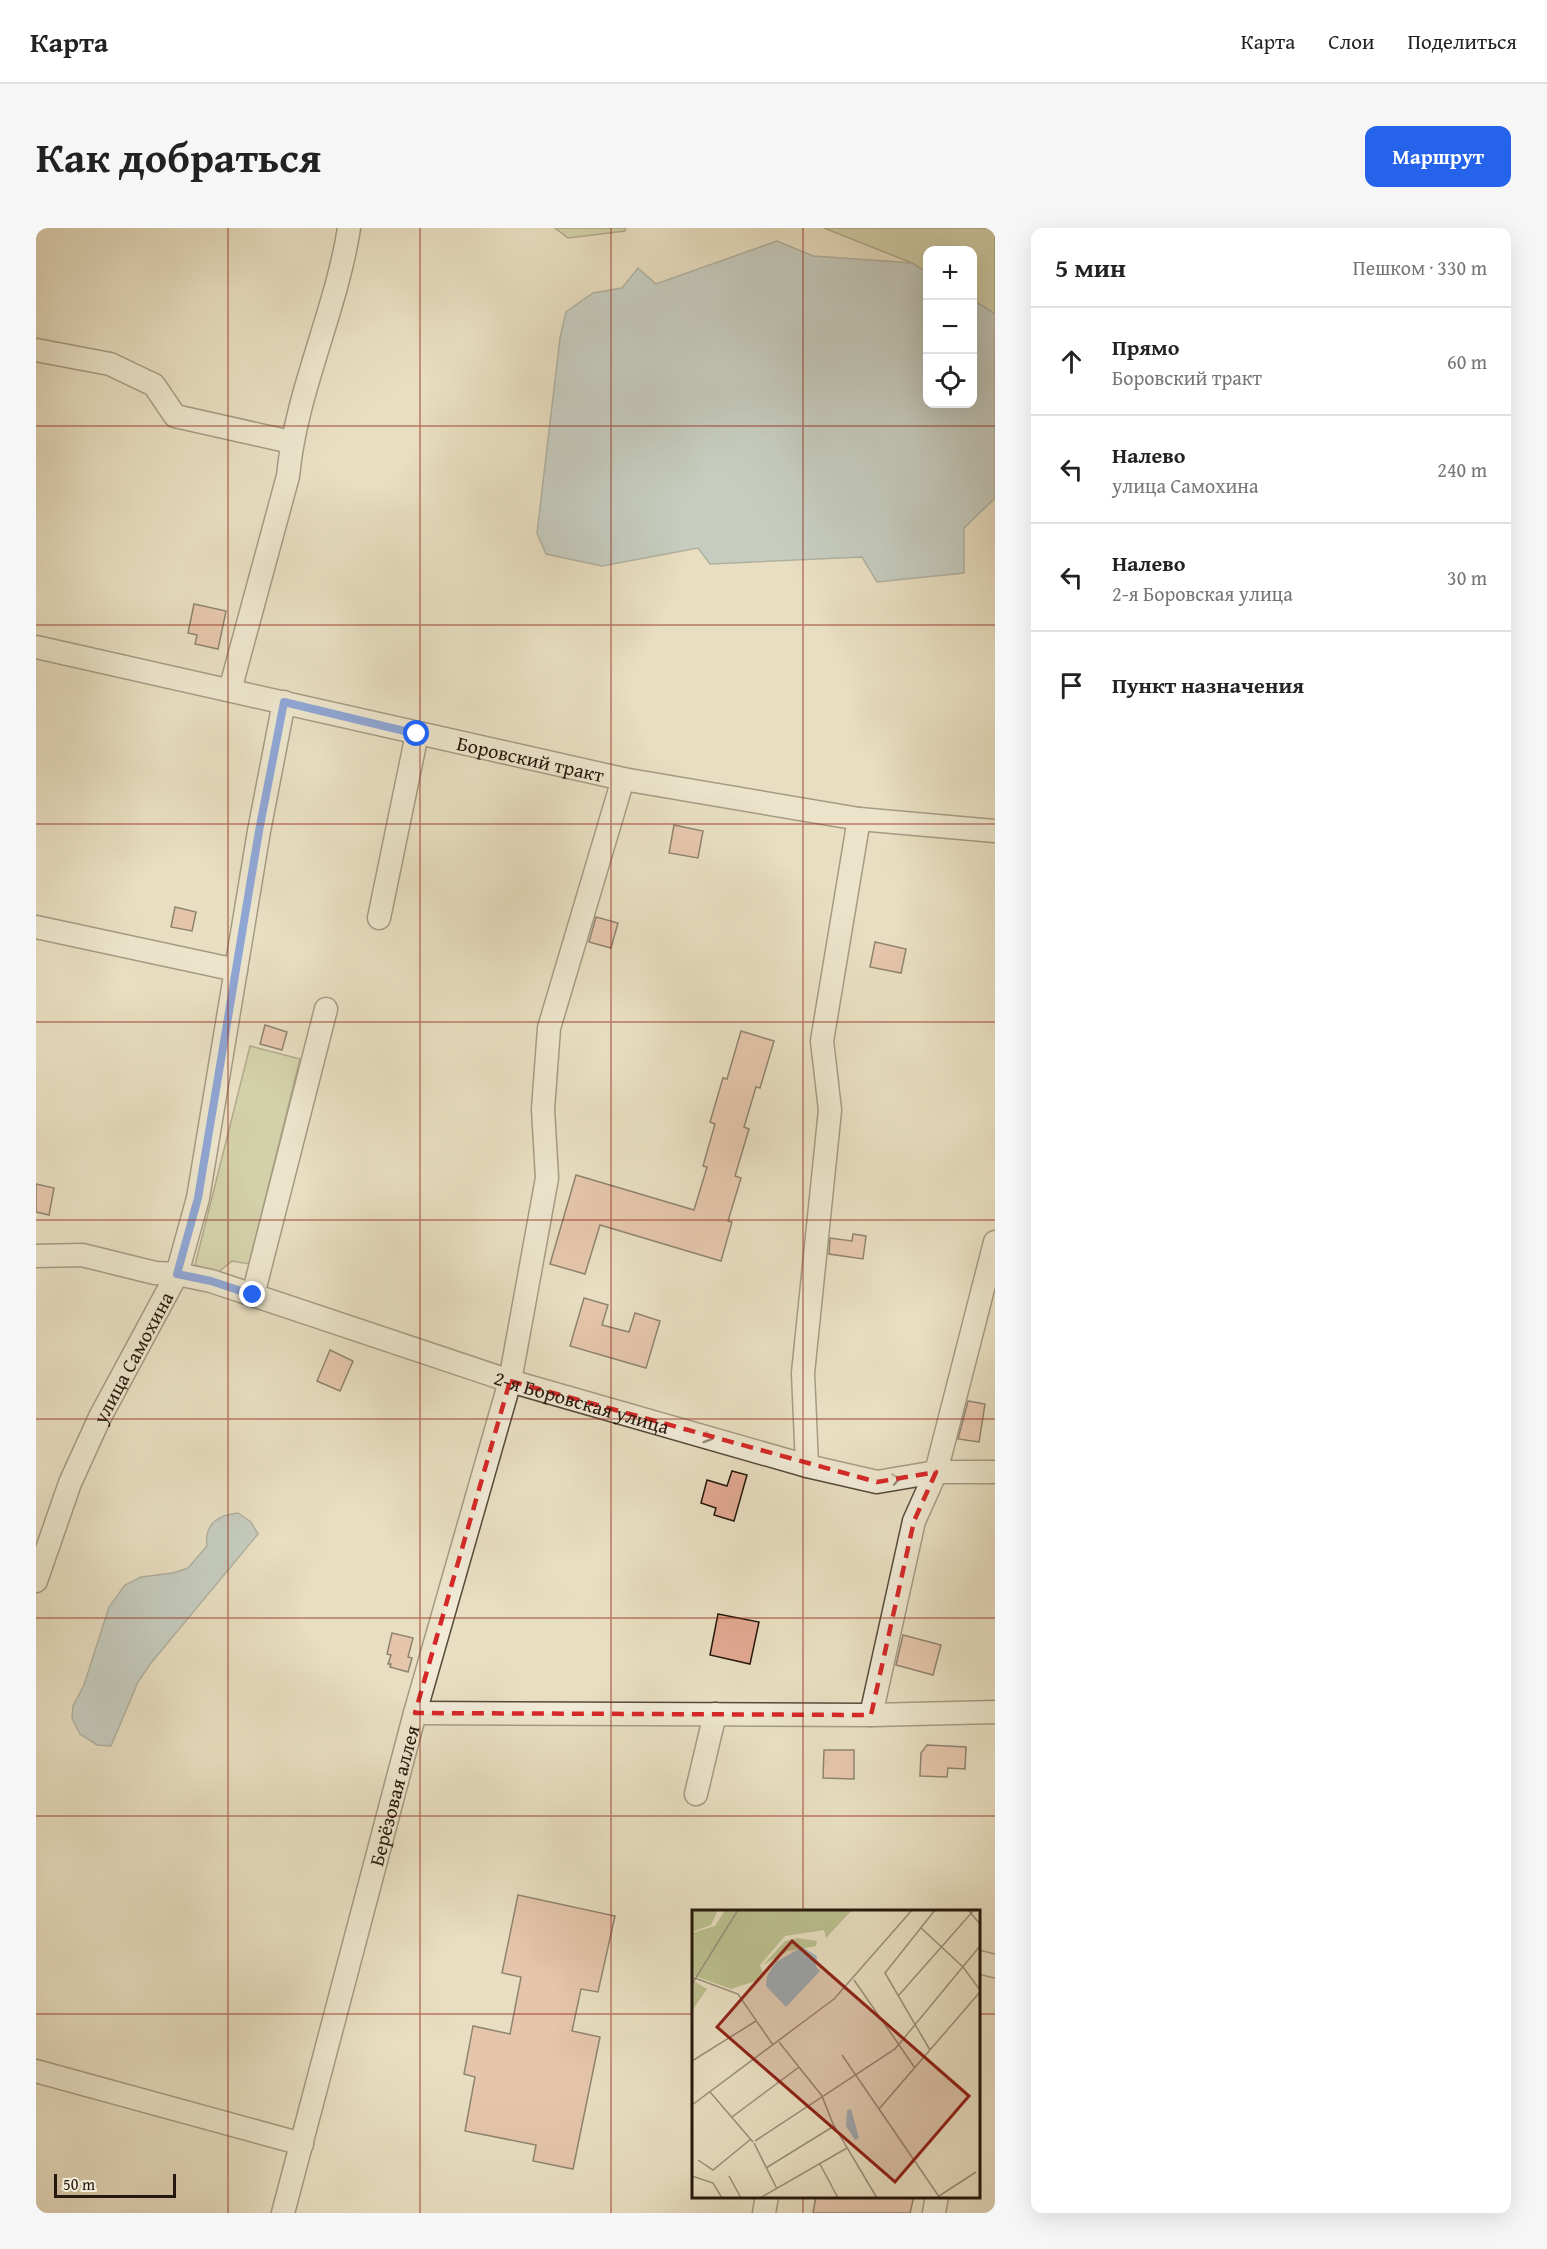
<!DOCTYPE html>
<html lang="ru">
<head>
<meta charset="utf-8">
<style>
	:root { --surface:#fff; --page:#f6f6f6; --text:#222; --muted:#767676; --line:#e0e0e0; --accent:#2563eb }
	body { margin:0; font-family:"Gentium Book Plus",serif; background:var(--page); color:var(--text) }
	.controls { position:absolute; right:18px; top:18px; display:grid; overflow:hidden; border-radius:12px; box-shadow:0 6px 24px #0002 }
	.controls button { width:54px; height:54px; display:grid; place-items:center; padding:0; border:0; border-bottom:2px solid var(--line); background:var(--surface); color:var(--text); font:30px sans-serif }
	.scale { position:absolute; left:18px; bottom:15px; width:122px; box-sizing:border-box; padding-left:6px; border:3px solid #26180c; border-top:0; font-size:16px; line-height:21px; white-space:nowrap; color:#26180c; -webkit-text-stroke:4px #f0ead7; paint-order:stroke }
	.stop { position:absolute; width:18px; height:18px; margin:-14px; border:4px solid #2563eb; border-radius:50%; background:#fff }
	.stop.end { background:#2563eb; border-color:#fff; box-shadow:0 2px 6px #0008 }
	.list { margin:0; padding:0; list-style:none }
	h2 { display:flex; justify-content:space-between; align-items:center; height:78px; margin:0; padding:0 24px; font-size:26px }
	h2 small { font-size:20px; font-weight:400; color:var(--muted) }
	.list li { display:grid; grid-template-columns:39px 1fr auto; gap:18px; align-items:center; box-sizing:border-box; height:108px; padding:0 24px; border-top:2px solid var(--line) }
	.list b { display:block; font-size:22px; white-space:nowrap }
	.list p { margin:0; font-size:20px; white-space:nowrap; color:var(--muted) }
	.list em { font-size:20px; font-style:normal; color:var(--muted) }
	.icon { flex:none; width:33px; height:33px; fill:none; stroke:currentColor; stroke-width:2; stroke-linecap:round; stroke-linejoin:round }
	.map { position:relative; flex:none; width:959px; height:1985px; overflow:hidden; border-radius:12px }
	header { display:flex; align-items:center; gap:36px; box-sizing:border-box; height:84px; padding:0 30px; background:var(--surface); border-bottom:2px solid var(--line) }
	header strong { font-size:28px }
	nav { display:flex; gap:33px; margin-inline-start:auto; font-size:21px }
	.intro { display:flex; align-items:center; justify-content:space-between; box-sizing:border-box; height:144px; padding:0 36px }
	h1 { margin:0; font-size:42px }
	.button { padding:15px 27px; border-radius:12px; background:var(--accent); color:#fff; font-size:21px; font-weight:700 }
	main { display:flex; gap:36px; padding:0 36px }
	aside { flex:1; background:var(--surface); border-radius:12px; box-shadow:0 6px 24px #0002 }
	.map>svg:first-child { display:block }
	.green { fill:#bbc08f; stroke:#706c4e; stroke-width:1.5 }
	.water { fill:#9eb9bf; stroke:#6e7977; stroke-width:1.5 }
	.building { fill:#e2a992; stroke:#26180c; stroke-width:1.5 }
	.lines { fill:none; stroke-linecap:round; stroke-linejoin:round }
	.minor-casing { stroke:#564a39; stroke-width:25 }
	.minor { stroke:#f0ead7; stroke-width:22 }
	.oneway { stroke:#958c7c }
	.route { stroke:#2563eb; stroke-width:8 }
	.marked { fill:none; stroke:#d62828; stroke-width:4.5; stroke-dasharray:12 8; stroke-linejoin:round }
	.grid { fill:none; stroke:#8f2418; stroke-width:1.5; stroke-opacity:0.55 }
	.labels { text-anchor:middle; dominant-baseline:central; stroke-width:4.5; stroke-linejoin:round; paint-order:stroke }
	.street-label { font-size:20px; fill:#26180c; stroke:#f0ead7 }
	.inset-road { fill:none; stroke:#9a8f79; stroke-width:1.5 }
	.view { fill:#8f2418; fill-opacity:0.15; stroke:#8f2418; stroke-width:3 }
	.inset-edge { fill:none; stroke:#26180c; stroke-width:3 }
</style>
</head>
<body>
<header>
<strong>Карта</strong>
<nav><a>Карта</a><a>Слои</a><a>Поделиться</a></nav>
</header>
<div class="intro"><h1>Как добраться</h1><a class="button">Маршрут</a></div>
<main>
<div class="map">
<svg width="959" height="1985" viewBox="0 0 959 1985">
	<rect width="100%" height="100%" fill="#e8dec1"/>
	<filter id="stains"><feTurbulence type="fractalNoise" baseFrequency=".00333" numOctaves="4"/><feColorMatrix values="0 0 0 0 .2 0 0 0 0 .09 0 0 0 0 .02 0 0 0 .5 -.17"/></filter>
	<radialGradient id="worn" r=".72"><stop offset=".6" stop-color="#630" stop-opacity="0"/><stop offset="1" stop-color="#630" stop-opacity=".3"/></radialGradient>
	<g class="green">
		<path d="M519 0H590L589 3 532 10Z"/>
		<path d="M788 0H959V86L937 72 936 22H891V45L876 35Z"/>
		<path d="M214 818 264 831 213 1036 196 1033 180 1046 159 1037Z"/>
	</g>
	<g class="water">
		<path d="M741 13 777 28 876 35 891 45V176H936L937 72 959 86V270L928 300V345L841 354 826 329 674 336 662 320 566 338 510 326 501 305 524 110 530 84 557 65 586 60 602 40 620 56Z"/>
		<path d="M202 1285 215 1294 222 1306 115 1435 102 1454 75 1518 61 1517 44 1506 36 1490 37 1478 48 1457 73 1379 89 1357 105 1349 137 1345 152 1340 171 1318C168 1296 182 1287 202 1285Z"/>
	</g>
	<g class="building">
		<path d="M158 376 190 383 182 421 159 416 161 407 152 405Z"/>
		<path d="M638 597 667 603 662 630 633 625Z"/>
		<path d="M139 679 160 684 156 703 135 699Z"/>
		<path d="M560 689 582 695 575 720 553 714Z"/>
		<path d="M839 714 870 721 865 745 834 739Z"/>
		<path d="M229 797 251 804 246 822 224 816Z"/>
		<path d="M705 803 738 813 724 860 720 859 708 899 713 901 699 948 705 950 692 993 696 994 685 1033 564 997 549 1046 514 1036 540 947 658 982 671 939 667 938 679 896 674 894 687 850 691 851Z"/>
		<path d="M0 956 18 960 13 987 0 984Z"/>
		<path d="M817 1006 830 1008 827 1031 793 1026 794 1010 816 1013Z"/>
		<path d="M548 1070 572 1077 566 1097 593 1104 599 1085 624 1093 610 1140 534 1118Z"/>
		<path d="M294 1122 317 1133 304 1163 281 1153Z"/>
		<path d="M932 1173 949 1176 943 1214 922 1211Z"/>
		<path d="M696 1243 711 1247 698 1293 678 1287 680 1280 665 1275 671 1252 691 1258Z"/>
		<path d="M682 1386 723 1394 714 1436 674 1427Z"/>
		<path d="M356 1405 377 1410 372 1429 376 1430 372 1444 354 1439 355 1436H352L355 1427 351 1426Z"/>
		<path d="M867 1407 905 1417 897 1447 860 1437Z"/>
		<path d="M891 1517 930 1519 929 1541 912 1540 911 1549 884 1548 885 1525Z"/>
		<path d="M788 1522H818V1551L787 1550Z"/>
		<path d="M482 1667 579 1688 562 1764 545 1761 536 1803 564 1809 537 1941 497 1933 500 1917 429 1903 439 1849 428 1846 437 1798 474 1806 485 1749 466 1745Z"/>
		<path d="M780 1968H878L874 1985H777Z"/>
	</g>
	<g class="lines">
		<g class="minor-casing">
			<g id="minor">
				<path d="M0 122 74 136 118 157 139 188 255 214"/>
				<path id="s1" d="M0 419 587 551 823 591 959 603"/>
				<path d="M194 462 252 248C260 163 300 84 313 0"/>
				<path d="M343 690 381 506"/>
				<path d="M0 699 200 742"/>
				<path id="s2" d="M0 1028 46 1027 119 1045 141 1046 175 1053 474 1153 771 1238 841 1254 900 1244H959"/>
				<path d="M217 1067 290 781"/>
				<path d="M771 1238 767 1145 794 882 786 813 823 591"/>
				<path id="s3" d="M0 1353 34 1255 64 1189 141 1046 162 970 223 603 248 474"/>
				<path d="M379 1485 835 1487 959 1484"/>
				<path d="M835 1487 878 1293 900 1244 959 1014"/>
				<path d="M660 1566 679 1486"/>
				<path d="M942 1734 959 1738"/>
				<path d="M0 1843 266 1916"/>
				<path id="s4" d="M247 1985 379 1485 474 1153 511 950 507 881 513 800 587 551"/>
				<path d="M728 1985 731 1968"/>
				<path d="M898 1985 901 1968"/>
			</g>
		</g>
		<use href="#minor" class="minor"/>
	</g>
	<defs><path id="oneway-chevron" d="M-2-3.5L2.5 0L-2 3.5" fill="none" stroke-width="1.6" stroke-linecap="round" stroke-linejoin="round" transform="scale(1.5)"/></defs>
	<g class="oneway">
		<use href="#oneway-chevron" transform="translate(672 1210) rotate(16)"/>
		<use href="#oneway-chevron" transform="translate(860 1251) rotate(-10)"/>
	</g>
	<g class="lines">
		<path class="route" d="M217 1067 175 1053 141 1046 162 970 223 603 248 474 381 506"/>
	</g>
	<path d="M0 0H959V1985H0ZM474 1153 841 1254 900 1244 878 1293 835 1487 379 1485Z" fill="#e8dec1" fill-opacity=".55" fill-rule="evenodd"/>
	<path class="marked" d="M474 1153 841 1254 900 1244 878 1293 835 1487 379 1485Z"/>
	<path class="grid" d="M192 0V1985M384 0V1985M575 0V1985M767 0V1684M0 198H959M0 397H959M0 596H959M0 794H959M0 992H959M0 1191H959M0 1390H959M0 1588H959M0 1786H657M942 1786H959M767 1968V1985"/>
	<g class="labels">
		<g class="street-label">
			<text stroke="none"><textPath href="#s1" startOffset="507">Боровский тракт</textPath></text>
			<text stroke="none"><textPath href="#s3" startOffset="244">улица Самохина</textPath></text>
			<text stroke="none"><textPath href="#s2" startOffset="568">2-я Боровская улица</textPath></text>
			<text stroke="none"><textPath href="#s4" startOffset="432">Берёзовая аллея</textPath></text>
		</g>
	</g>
	<g transform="translate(656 1682)">
		<rect width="288" height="288" fill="#e8dec1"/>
		<path d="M0 0H26L19 15 0 22ZM33 0H160L134 28 132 20 93 26 68 55 71 64 67 70 39 79 0 65V23L23 16ZM105 28 125 31 124 36 96 41 71 55 93 31ZM0 70 15 79 0 101Z" fill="#bbc08f"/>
		<path d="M110 37 125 46 124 57 128 61 94 97 74 76 75 66 84 52ZM159 199 167 228 163 230 154 216 155 200Z" fill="#9eb9bf"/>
		<path class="inset-road" d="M276 0 288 14M228 17 271 57 288 80M0 67 46 84 81 135M162 70 223 158M0 74 46 0M207 85 282 0M87 132 130 186 141 214 185 288M238 140 193 63 243 0M150 145 248 288M0 151 64 111M18 182 61 232M0 195 142 89 220 0M187 199 288 82M40 207 107 157M63 231 203 139 288 36M62 233 85 279M6 250 21 260 59 229M128 254 146 288M74 258 142 216M0 266 21 273 30 288M37 266 49 288M68 288 155 238M244 288 284 262"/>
		<path class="view" d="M100 31 277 186 203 272 25 117Z"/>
		<rect width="288" height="288" class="inset-edge"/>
	</g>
	<rect width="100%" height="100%" filter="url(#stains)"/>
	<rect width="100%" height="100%" fill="url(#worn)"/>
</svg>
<div class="controls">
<button>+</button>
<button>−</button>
<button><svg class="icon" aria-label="locate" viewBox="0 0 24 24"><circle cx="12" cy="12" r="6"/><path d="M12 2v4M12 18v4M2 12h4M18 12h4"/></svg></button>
</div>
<div class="scale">50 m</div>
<div class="stop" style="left:381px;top:506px"></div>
<div class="stop end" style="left:217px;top:1067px"></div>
</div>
<aside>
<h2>5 мин<small>Пешком · 330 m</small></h2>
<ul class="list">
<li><svg class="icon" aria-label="ahead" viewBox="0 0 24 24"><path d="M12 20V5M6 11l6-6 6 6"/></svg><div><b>Прямо</b><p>Боровский тракт</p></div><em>60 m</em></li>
<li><svg class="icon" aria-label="left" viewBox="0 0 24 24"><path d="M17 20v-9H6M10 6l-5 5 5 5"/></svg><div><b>Налево</b><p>улица Самохина</p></div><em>240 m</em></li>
<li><svg class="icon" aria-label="left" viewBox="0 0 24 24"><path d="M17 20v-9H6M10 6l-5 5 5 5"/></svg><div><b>Налево</b><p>2-я Боровская улица</p></div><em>30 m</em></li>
<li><svg class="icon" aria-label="arrive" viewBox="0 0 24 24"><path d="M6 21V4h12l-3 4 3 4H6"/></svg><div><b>Пункт назначения</b></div></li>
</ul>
</aside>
</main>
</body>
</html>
